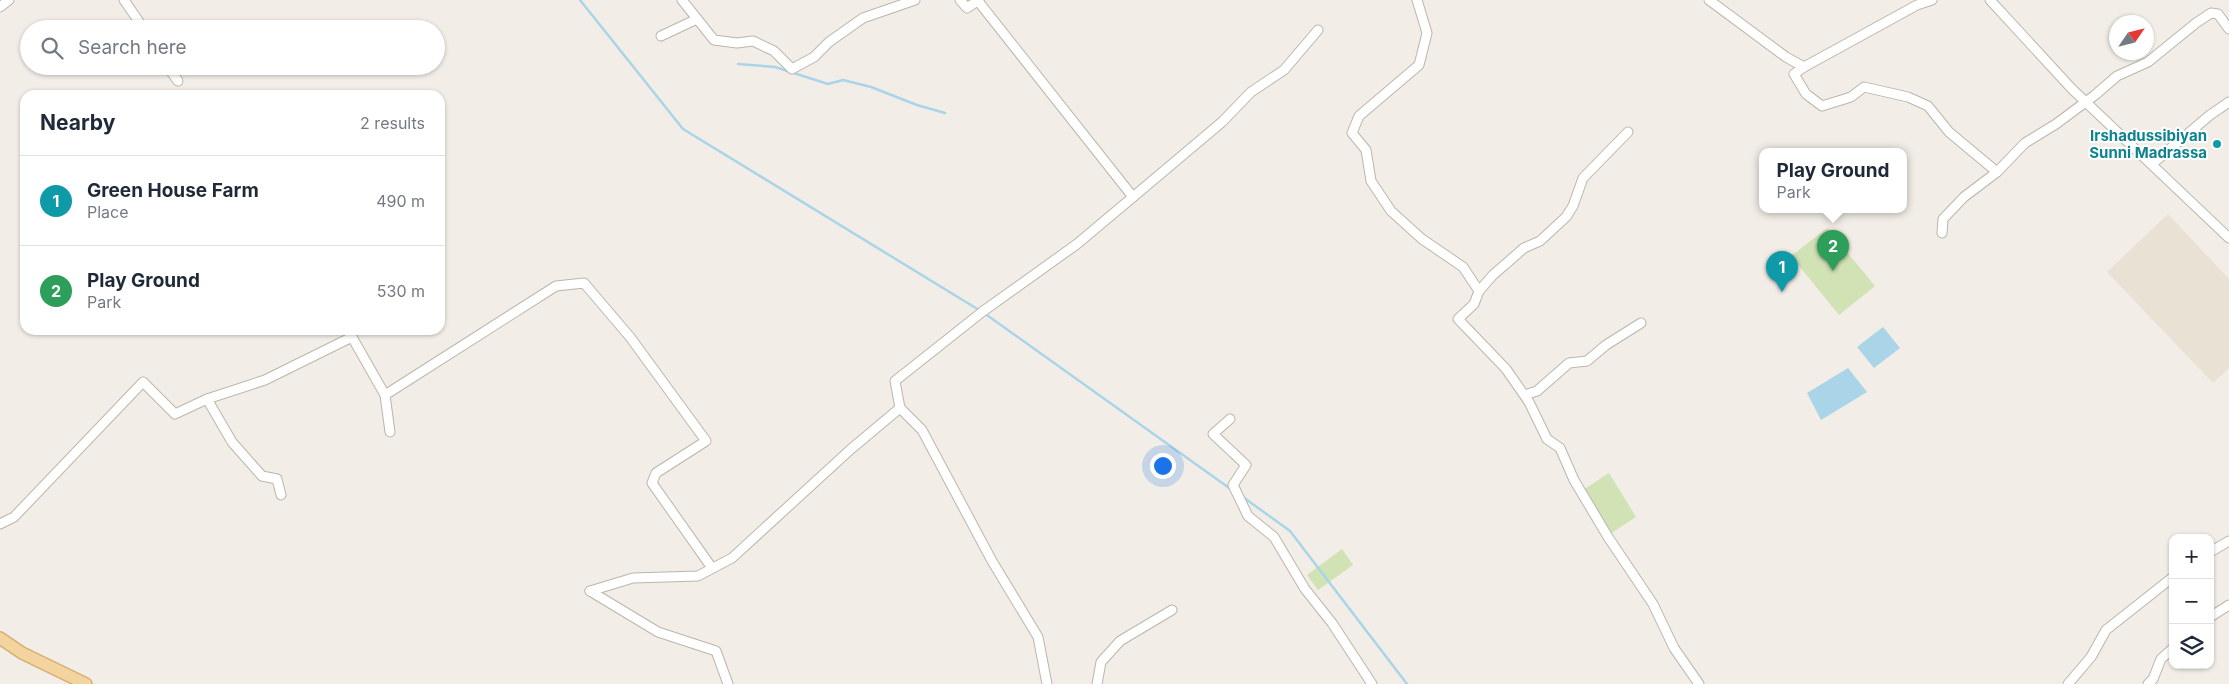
<!DOCTYPE html>
<html lang="en">
<head>
<meta charset="utf-8">
<style>
	:root { --surface:#fff; --page:#f6f6f7; --text:#1f2937; --muted:#747a83; --line:#e0e1e3; --accent:#0f766e }
	body { margin:0; font-family:Inter,sans-serif; background:var(--page); color:var(--text) }
	.controls { position:absolute; right:15px; bottom:15px; display:grid; overflow:hidden; border-radius:10px; box-shadow:0 1px 4px #0004 }
	.controls button { width:45px; height:45px; display:grid; place-items:center; padding:0; border:0; border-bottom:1px solid var(--line); background:var(--surface); color:var(--text); font:25px sans-serif }
	.compass { position:absolute; left:2109px; top:15px; width:45px; height:45px; border-radius:50%; background:var(--surface); box-shadow:0 1px 4px #0004; rotate:55deg }
	.you { position:absolute; left:1162px; top:465px; width:18px; height:18px; margin:-12px; border:4px solid #fff; border-radius:50%; background:#1a73e8; box-shadow:0 0 0 8px #1a73e833 }
	.badge { display:grid; place-items:center; width:32px; height:32px; border-radius:50%; background:var(--accent); color:#fff; font-size:16px; font-weight:700 }
	.pin { position:absolute; translate:-50% -41px; filter:drop-shadow(0 1px 2px #0008) }
	.pin::after { content:''; position:absolute; top:26px; width:18px; height:15px; background:inherit; clip-path:polygon(0 0,100% 0,50% 100%) }
	.popup { position:absolute; left:1759px; top:148px; width:148px; height:65px; box-sizing:border-box; display:grid; place-content:center; border-radius:10px; background:var(--surface); filter:drop-shadow(0 1px 4px #0005); font-size:16px; white-space:nowrap; color:var(--muted) }
	.popup b { font-size:19px; color:var(--text) }
	.popup::after { content:''; position:absolute; left:50%; top:100%; margin-left:-10px; border:10px solid transparent; border-top-color:var(--surface) }
	.list { margin:0; padding:0; list-style:none }
	h2 { display:flex; justify-content:space-between; align-items:center; height:65px; margin:0; padding:0 20px; font-size:21px }
	h2 small { font-size:16px; font-weight:400; color:var(--muted) }
	.list li { display:grid; grid-template-columns:32px 1fr auto; gap:15px; align-items:center; box-sizing:border-box; height:90px; padding:0 20px; border-top:1px solid var(--line) }
	.list b { display:block; font-size:19px; white-space:nowrap }
	.list p { margin:0; font-size:16px; white-space:nowrap; color:var(--muted) }
	.list em { font-size:16px; font-style:normal; color:var(--muted) }
	.icon { flex:none; width:28px; height:28px; fill:none; stroke:currentColor; stroke-width:2; stroke-linecap:round; stroke-linejoin:round }
	.map { position:relative; flex:none; width:2229px; height:684px; overflow:hidden }
	.search { position:absolute; background:var(--surface); box-shadow:0 1px 4px #0004; left:20px; top:20px; width:425px; height:55px; display:flex; align-items:center; gap:12px; box-sizing:border-box; padding:0 18px; border-radius:28px; color:var(--muted); font-size:19px }
	.panel { position:absolute; background:var(--surface); box-shadow:0 1px 4px #0004; left:20px; top:90px; width:425px; height:245px; border-radius:15px }
	.map>svg:first-child { display:block }
	.education { fill:#e9e1d3 }
	.green { fill:#d1e2b5 }
	.water { fill:#aad4e8 }
	.lines { fill:none; stroke-linecap:round; stroke-linejoin:round }
	.stream { stroke:#aad4e8; stroke-width:2.5 }
	.minor-casing { stroke:#bcb5ab; stroke-width:11 }
	.major-casing { stroke:#d6af71; stroke-width:14 }
	.minor { stroke:#fff; stroke-width:9 }
	.major { stroke:#f3d49f; stroke-width:11 }
	.culture-dot { fill:#0f9aa8; stroke:#fff; stroke-width:2 }
	.labels { text-anchor:middle; dominant-baseline:central; stroke-width:4; stroke-linejoin:round; paint-order:stroke }
	.culture-label { font-size:15px; font-weight:bold; fill:#0d838f; stroke:#fff; text-anchor:end }
</style>
</head>
<body>
<div class="map">
<svg width="2229" height="684" viewBox="0 0 2229 684">
	<rect width="100%" height="100%" fill="#f2eee7"/>
	<path class="education" d="M2168 214 2229 279V368L2213 383 2107 272Z"/>
	<g class="green">
		<path d="M1827 228 1875 286 1839 315 1791 256Z"/>
		<path d="M1609 473 1636 517 1610 534 1583 490Z"/>
		<path d="M1342 549 1353 565 1318 590 1307 575Z"/>
	</g>
	<g class="water">
		<path d="M1883 327 1900 348 1874 368 1857 347Z"/>
		<path d="M1848 368 1867 392 1821 420 1807 393Z"/>
	</g>
	<g class="lines">
		<g class="stream">
			<path d="M580 0 683 129 979 310"/>
			<path d="M738 64 775 67 828 84 843 80 871 87 917 105 945 113"/>
			<path d="M984 313 1232 490"/>
			<path d="M1243 497 1290 531 1407 684"/>
		</g>
		<g class="minor-casing">
			<g id="minor">
				<path d="M124 0 144 29"/>
				<path d="M682 0 714 40 737 43 753 41 774 51 792 69 814 57 829 42 863 18 915 0"/>
				<path d="M960 0 967 8 979 0"/>
				<path d="M1417 0 1427 33 1419 65 1359 116 1352 133 1366 150 1371 181 1391 211 1422 239 1463 267 1479 291 1474 304 1458 319 1506 369 1529 402 1547 439 1560 448 1574 480 1608 537 1653 604 1674 648 1699 684"/>
				<path d="M1709 0 1786 57 1804 67 1917 5 1932 0"/>
				<path d="M1990 0 2072 89 2229 238"/>
				<path d="M978 1 1133 197"/>
				<path d="M0 7 9 0"/>
				<path d="M661 36 697 19"/>
				<path d="M167 66 178 81"/>
				<path d="M1804 67 1794 74 1806 94 1822 106 1851 97 1864 87 1908 97 1928 106 1949 132 1997 172"/>
				<path d="M2152 164 2210 115 2229 102"/>
				<path d="M1942 233 1943 219 1964 197 1997 172 2025 143 2056 124 2095 95 2117 76 2148 62 2196 23 2211 13 2218 14 2229 29"/>
				<path d="M1479 291 1493 275 1524 248 1540 241 1566 217 1573 206 1583 178 1628 132"/>
				<path d="M385 395 556 286 584 283 630 337 706 441 656 473 652 483 712 568"/>
				<path d="M1525 395 1537 391 1569 363 1587 361 1606 345 1641 323"/>
				<path d="M207 399 265 380 352 337 385 395 390 432"/>
				<path d="M1230 419 1213 434 1246 465 1233 485 1248 516 1274 537 1305 589 1332 623 1372 684"/>
				<path d="M0 524 14 517 143 382 175 414 207 399 232 442 262 476 277 479 281 495"/>
				<path d="M2210 552 2229 541"/>
				<path d="M590 591 633 578 698 576 732 558 851 449 900 408"/>
				<path d="M590 591 658 632 716 651 728 684"/>
				<path d="M2210 617 2229 605"/>
				<path d="M1047 684 1038 637 992 561 922 430 900 408 895 381 982 312 1077 244 1133 197 1222 122 1251 92 1284 70 1318 30"/>
				<path d="M1097 684 1101 662 1120 641 1172 610"/>
				<path d="M2068 684 2091 657 2106 630 2173 577"/>
				<path d="M2148 684 2153 679 2161 659 2173 648"/>
			</g>
		</g>
		<g class="major-casing">
			<path id="major" d="M0 638 22 653 86 684"/>
		</g>
		<use href="#minor" class="minor"/>
		<use href="#major" class="major"/>
	</g>
	<circle class="culture-dot" cx="2217" cy="144" r="5"/>
	<g class="labels">
		<g class="culture-label">
			<text x="2207" y="135">Irshadussibiyan<tspan x="2207" dy="17">Sunni Madrassa</tspan></text>
		</g>
	</g>
</svg>
<div class="controls">
<button>+</button>
<button>−</button>
<button><svg class="icon" aria-label="layers" viewBox="0 0 24 24"><path d="M12 4l9 5-9 5-9-5zM3 14l9 5 9-5"/></svg></button>
</div>
<svg class="compass" viewBox="-18 -18 36 36"><path d="M0-13l5 13h-10z" fill="#e53935"/><path d="M0 13l5-13h-10z" fill="#747a83"/></svg>
<div class="you"></div>
<div class="pin badge" style="left:1782px;top:292px;background:#0f9aa8">1</div>
<div class="pin badge" style="left:1833px;top:271px;background:#2e9e5b">2</div>
<div class="popup"><b>Play Ground</b>Park</div>
<div class="search"><svg class="icon" aria-label="search" viewBox="0 0 24 24"><circle cx="10" cy="10" r="6"/><path d="M15 15l6 6"/></svg>Search here</div>
<section class="panel">
<h2>Nearby<small>2 results</small></h2>
<ul class="list">
<li><span class="badge" style="background:#0f9aa8">1</span><div><b>Green House Farm</b><p>Place</p></div><em>490 m</em></li>
<li><span class="badge" style="background:#2e9e5b">2</span><div><b>Play Ground</b><p>Park</p></div><em>530 m</em></li>
</ul>
</section>
</div>
</body>
</html>
